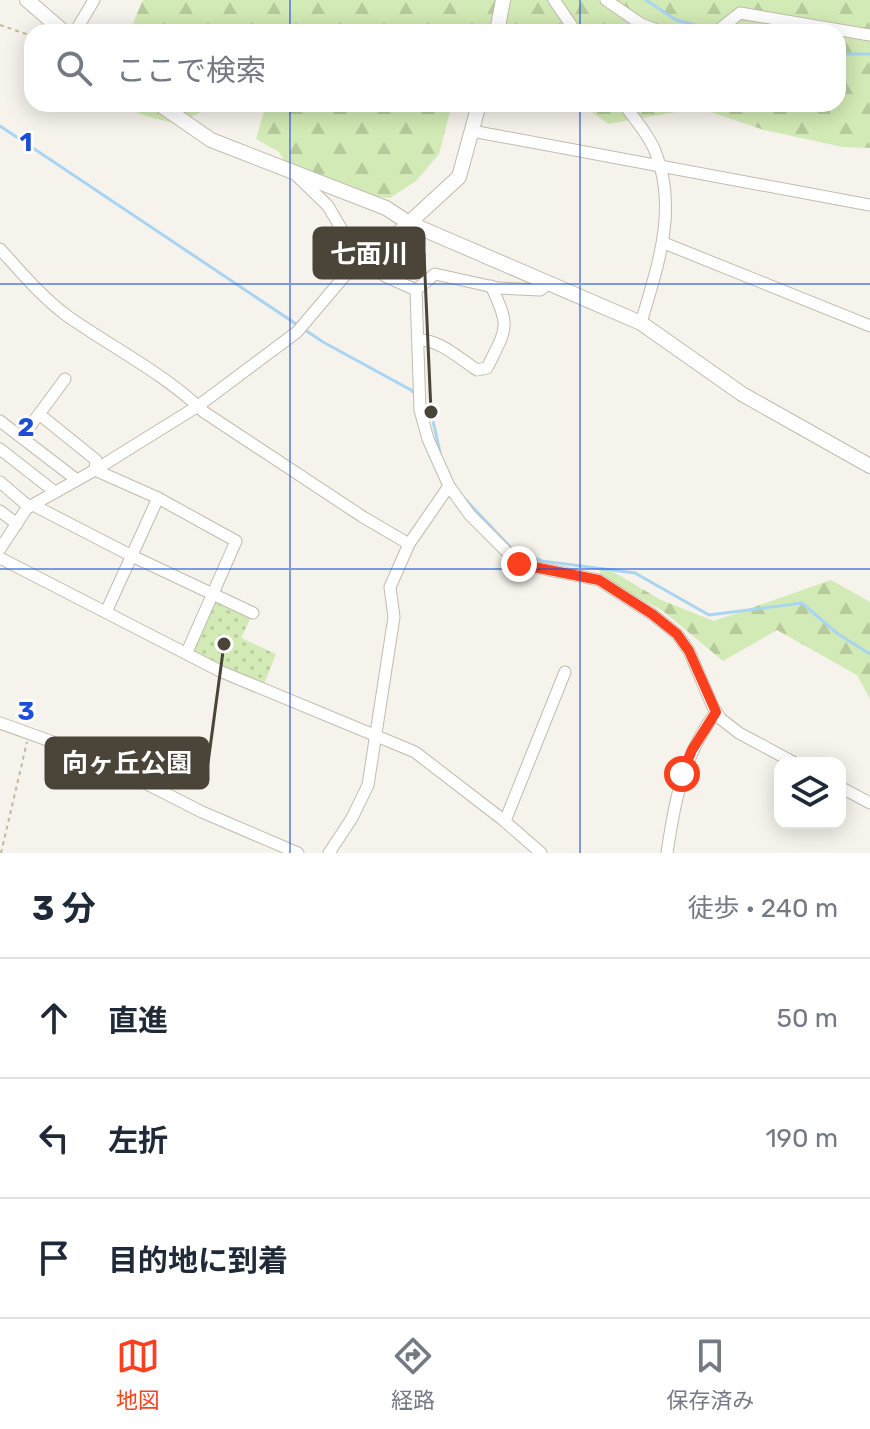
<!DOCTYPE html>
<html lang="ja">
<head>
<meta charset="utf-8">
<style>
	:root { --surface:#fff; --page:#f6f6f7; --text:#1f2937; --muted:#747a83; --line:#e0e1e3; --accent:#fc3f1d }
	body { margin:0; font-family:Rubik,"Noto Sans JP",sans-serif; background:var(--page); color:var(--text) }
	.controls { position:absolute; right:24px; bottom:24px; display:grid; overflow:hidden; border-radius:16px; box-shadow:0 4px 20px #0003 }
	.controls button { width:72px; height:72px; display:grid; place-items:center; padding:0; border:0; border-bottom:2px solid var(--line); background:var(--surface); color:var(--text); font:40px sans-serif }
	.stop { position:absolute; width:24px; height:24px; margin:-18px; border:6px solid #fc3f1d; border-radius:50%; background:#fff }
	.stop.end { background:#fc3f1d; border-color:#fff; box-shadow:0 2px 8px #0008 }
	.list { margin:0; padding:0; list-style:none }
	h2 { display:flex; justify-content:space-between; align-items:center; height:104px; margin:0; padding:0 32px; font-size:34px }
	h2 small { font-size:26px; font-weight:400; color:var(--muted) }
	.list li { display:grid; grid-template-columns:52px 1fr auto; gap:24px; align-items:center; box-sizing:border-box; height:120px; padding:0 32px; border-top:2px solid var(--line) }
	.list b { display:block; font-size:30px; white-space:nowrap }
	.list em { font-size:26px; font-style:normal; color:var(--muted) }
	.icon { flex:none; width:44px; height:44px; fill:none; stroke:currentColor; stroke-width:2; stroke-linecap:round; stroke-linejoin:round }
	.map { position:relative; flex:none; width:870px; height:853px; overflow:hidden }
	.search { position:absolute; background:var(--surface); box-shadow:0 4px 20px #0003; left:24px; right:24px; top:24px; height:88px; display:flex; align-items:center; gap:20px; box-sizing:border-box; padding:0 28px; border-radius:24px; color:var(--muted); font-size:30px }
	.sheet { height:464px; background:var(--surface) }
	nav { display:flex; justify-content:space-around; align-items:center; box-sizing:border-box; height:112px; border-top:2px solid var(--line); background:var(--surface); font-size:22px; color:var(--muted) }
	nav a { display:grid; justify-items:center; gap:4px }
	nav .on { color:var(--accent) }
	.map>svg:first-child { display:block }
	.forest { fill:url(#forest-firs) }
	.park { fill:url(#park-dots) }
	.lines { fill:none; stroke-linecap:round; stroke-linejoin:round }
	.stream { stroke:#a9d4f2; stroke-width:3 }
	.minor-casing { stroke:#c2bbae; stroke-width:13 }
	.tertiary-casing { stroke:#c2bbae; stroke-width:16 }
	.path { stroke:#c4b79f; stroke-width:2; stroke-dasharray:4 4; stroke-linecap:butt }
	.minor { stroke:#fff; stroke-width:11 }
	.tertiary { stroke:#fff; stroke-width:14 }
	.route { stroke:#fc3f1d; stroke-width:10 }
	.grid { fill:none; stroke:#1d4ed8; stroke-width:2; stroke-opacity:0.55 }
	.grid-label { font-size:26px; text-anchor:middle; font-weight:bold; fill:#1d4ed8; stroke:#fff; stroke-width:6; stroke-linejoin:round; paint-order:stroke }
	.leader { fill:none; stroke:#4b4439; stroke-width:3 }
	.callout-dot { fill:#4b4439; stroke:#fff; stroke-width:3 }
	.callout { fill:#4b4439; stroke:#4b4439; stroke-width:3 }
	.callout-label { font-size:26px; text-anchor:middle; font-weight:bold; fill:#fff }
</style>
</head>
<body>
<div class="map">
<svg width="870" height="853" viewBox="0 0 870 853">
	<defs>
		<pattern id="forest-firs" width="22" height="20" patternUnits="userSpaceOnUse" patternTransform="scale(2)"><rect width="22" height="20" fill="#d2eab5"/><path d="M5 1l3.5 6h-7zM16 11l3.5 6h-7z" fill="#b6ca9c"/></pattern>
		<pattern id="park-dots" width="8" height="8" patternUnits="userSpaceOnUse" patternTransform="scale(2)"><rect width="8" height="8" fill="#d2eab5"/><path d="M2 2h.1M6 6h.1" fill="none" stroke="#b6ca9c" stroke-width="1.8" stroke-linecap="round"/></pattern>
	</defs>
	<rect width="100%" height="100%" fill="#f6f3ec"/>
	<g class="forest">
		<path d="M143 0H870V148L843 147 764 130 699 108 608 124 581 104H838V32H518L500 27 490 32H129Z"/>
		<path d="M116 104H217L177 124 146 116Z"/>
		<path d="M266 104H452L439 154 416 181 390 198 344 194 291 171 279 152 256 139Z"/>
		<path d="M600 568 615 573 661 600 714 621 831 580 870 602V699L857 675 777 630 723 661 663 611 600 576Z"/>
	</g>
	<path class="park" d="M215 599 252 615 241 638 276 654 263 687 192 650Z"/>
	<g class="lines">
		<g class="stream">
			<path d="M646 0 676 20 715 30"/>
			<path d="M838 54H870"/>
			<path d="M0 126 323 342 411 390 416 395"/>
			<path d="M424 403 431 412 440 452"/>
			<path d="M464 498 512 549 525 555 542 561 635 573 709 615 802 603 838 634 870 654"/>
		</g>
		<g class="minor-casing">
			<g id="minor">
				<path d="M554 0 576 32"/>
				<path d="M606 0 641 24 662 32"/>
				<path d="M75 32 94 0"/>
				<path d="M716 32 740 13 870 35"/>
				<path d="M624 104C634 119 649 135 655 151 679 209 657 267 641 323"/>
				<path d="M472 131 870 205"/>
				<path d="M295 174 328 206 359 259 385 276 416 290 420 410 428 439 449 486 470 515 519 564 599 580 652 614 677 634 689 651 713 707 721 719 739 733 795 763"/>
				<path d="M664 243 870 326"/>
				<path d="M0 249C21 272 41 296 66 315 111 347 164 373 204 412L363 517 409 544"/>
				<path d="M416 290 435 274 498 288 540 290 548 284"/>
				<path d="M418 340C439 339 460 359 477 370L487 368C507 327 511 328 491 286"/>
				<path d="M39 414 96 460 95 470 158 498 236 541 187 652"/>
				<path d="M0 421 77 480"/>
				<path d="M22 437 65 379"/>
				<path d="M0 449 55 492"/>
				<path d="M0 482 29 507"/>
				<path d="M33 505 132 556 253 613"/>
				<path d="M0 511 17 524"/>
				<path d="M0 549 27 508 95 470 198 406 297 332 359 259 409 223"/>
				<path d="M0 558 222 672 415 752 502 819 541 853"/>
				<path d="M106 612 158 498"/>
				<path d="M0 723 92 756 202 812 298 853"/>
				<path d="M840 787 870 803"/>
				<path d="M505 821 565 672"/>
				<path d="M329 853 352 818 368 785 394 617 390 587 409 544 449 486"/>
				<path d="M667 853C675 798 683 757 716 712"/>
			</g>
		</g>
		<g class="tertiary-casing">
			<g id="tertiary">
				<path d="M27 0 64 32"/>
				<path d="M497 32 503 0"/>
				<path d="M159 104 211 140 386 208 409 223 641 323 742 394 870 466"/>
				<path d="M409 223 459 177 479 104"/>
			</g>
		</g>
		<g class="path">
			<path d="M0 25 32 36"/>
			<path d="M1 853 27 742"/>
		</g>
		<use href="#minor" class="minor"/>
		<use href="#tertiary" class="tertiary"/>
	</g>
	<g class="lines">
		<path class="route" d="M519 564 599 580 652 614 677 634 689 651 716 712 692 750 682 774"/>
	</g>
	<path class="grid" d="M290 0V32M580 0V32M290 104V853M580 104V853M0 284H870M0 569H870"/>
	<g class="grid-label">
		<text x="26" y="151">1</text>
		<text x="26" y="436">2</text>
		<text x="26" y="720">3</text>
	</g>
	<path class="leader" d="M431 412L424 253M224 644L208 763"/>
	<g class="callout-dot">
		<circle cx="431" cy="412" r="8"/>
		<circle cx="224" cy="644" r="8"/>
	</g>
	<g class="callout">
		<rect x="314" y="228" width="110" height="50" rx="8"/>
		<rect x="46" y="738" width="162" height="50" rx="8"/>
	</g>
	<g class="callout-label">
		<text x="369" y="263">七面川</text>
		<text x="127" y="772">向ヶ丘公園</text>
	</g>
</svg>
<div class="controls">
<button><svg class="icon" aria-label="layers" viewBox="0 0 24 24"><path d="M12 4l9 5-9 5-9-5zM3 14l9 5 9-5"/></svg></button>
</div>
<div class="stop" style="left:682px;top:774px"></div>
<div class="stop end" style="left:519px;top:564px"></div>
<div class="search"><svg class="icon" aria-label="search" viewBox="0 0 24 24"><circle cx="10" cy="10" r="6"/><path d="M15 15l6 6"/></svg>ここで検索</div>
</div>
<section class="sheet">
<h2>3 分<small>徒歩 · 240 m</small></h2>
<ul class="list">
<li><svg class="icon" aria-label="ahead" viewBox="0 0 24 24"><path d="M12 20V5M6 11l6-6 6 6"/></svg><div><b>直進</b></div><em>50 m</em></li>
<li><svg class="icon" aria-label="left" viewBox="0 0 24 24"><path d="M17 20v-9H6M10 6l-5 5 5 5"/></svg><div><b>左折</b></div><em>190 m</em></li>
<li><svg class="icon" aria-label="arrive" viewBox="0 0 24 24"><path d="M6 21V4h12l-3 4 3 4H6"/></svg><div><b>目的地に到着</b></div></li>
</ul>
</section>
<nav>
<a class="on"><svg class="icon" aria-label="map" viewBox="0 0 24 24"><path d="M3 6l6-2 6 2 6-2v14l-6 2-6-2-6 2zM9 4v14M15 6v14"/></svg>地図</a>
<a><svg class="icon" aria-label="directions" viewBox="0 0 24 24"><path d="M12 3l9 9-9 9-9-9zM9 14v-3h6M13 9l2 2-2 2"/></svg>経路</a>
<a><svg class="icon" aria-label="saved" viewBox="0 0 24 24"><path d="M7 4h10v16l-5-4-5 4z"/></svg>保存済み</a>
</nav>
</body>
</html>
